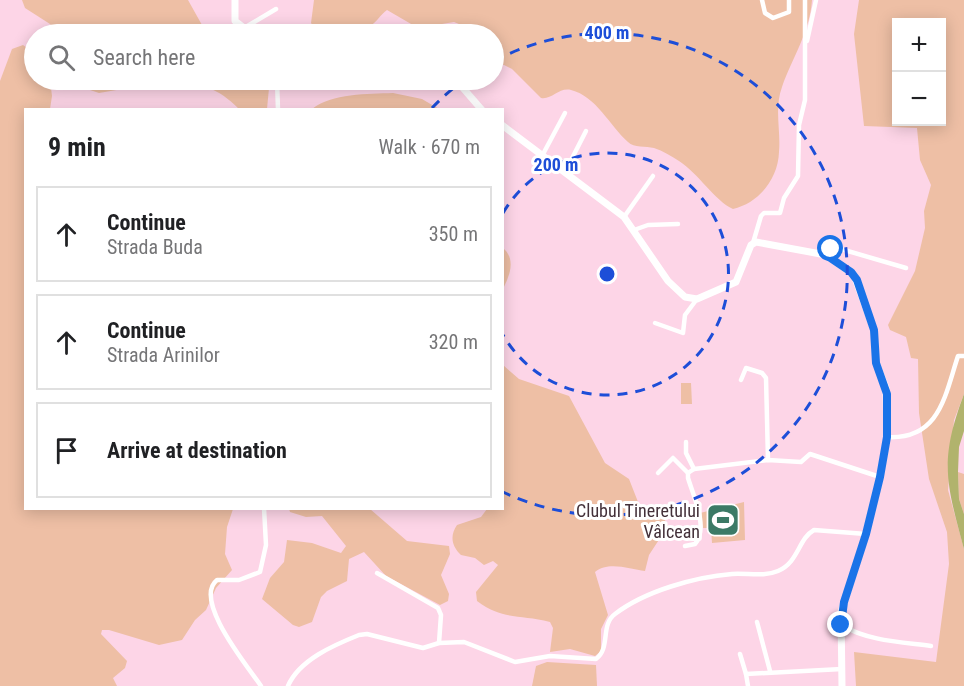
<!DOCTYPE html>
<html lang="en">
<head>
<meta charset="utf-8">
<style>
	:root { --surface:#fff; --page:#f6f6f6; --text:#202124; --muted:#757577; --line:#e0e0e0 }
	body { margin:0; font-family:"Roboto Condensed",sans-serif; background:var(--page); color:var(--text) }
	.controls { position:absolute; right:18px; top:18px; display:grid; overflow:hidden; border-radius:0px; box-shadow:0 3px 15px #0003 }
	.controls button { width:54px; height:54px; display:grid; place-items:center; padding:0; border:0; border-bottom:2px solid var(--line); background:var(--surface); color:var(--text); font:30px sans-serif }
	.stop { position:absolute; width:18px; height:18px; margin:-14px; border:4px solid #1a73e8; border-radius:50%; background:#fff }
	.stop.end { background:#1a73e8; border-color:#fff; box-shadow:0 2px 6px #0008 }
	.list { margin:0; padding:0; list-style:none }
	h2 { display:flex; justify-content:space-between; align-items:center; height:78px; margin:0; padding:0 24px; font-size:26px }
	h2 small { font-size:20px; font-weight:400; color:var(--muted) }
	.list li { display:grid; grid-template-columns:39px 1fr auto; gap:18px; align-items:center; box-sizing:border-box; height:96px; margin:0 12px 12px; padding:0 12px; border:2px solid var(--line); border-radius:0px }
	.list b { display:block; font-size:22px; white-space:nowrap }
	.list p { margin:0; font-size:20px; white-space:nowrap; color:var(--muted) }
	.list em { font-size:20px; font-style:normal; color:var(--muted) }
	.icon { flex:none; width:33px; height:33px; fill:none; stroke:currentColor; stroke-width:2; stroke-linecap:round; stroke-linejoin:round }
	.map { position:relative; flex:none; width:964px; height:686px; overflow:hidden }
	.search { position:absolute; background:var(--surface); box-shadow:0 3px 15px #0003; left:24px; top:24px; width:480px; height:66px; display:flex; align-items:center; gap:15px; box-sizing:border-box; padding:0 21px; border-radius:33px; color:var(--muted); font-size:22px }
	.panel { position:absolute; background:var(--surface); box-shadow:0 3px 15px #0003; left:24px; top:108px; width:480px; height:402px; border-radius:0px }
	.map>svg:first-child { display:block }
	.green { fill:#eebfa5; fill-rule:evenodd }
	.water { fill:#b1b36d }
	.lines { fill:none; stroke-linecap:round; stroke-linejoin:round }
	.street { stroke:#fff; stroke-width:4.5 }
	.secondary { stroke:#fff; stroke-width:7 }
	.route { stroke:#1a73e8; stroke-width:8 }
	.ring { fill:none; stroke:#1d4ed8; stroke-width:3; stroke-dasharray:10 8 }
	.labels { text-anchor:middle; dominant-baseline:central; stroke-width:6; stroke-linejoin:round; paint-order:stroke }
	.poi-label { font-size:18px; fill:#433039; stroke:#fff; text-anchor:end }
	.centre { fill:#1d4ed8; stroke:#fff; stroke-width:3 }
	.ring-label { font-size:18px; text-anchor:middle; font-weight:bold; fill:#1d4ed8; stroke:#fff; stroke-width:6; stroke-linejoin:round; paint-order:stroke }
</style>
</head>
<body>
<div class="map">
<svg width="964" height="686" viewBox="0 0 964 686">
	<rect width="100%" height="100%" fill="#fdd5e7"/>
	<g class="green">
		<path d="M22 0H188L207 34H58L50 24 25 8Z"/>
		<path d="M314 0H812C810 32 792 58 782 87 774 109 781 130 779 152 778 179 759 203 733 209 715 201 698 173 679 161 671 156 663 151 654 148 646 146 634 148 628 142 610 126 596 96 571 90 559 87 552 100 541 98L512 69 494 60V34H466L459 24 454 22 418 28 387 10C380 15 376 23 369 27 355 38 321 40 311 23Z"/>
		<path d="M859 0H964V394L954 420 948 490 964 549V686H856L854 652 936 662 949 564 947 532 929 479 919 413 918 359 911 358 906 337 890 330 888 325 915 271 925 228 924 211 931 185 920 160 917 128 864 126 854 34ZM896 22H942V122H896Z"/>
		<path d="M23 45 34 53V80H50L52 96 50 109 26 110V508L233 509 227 527 225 554 232 570 216 588 206 610 195 620 182 640 159 645 109 630H102L101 634 127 661 125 668 113 678 117 686H0V81L12 49Z"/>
		<path d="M82 80H258L269 88 267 109H239C197 66 153 85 99 93L87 89Z"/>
		<path d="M393 93 422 99 439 109H312C332 93 368 94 393 93Z"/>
		<path d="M503 248C516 259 510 275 503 289Z"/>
		<path d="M503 365 519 379 569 396 605 463 629 479 640 507C652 514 662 511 668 526L649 555 645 571C630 569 608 561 595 572L608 615 601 629V651L595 656 570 649 550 652 553 628 550 622C521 614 504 621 477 601L476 592 498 565 493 561 484 565 475 558 461 555C451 546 450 535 457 525L481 517 487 509 502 508Z"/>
		<path d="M681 383H691L692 404H681Z"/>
		<path d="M958 472 964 474V514L959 499Z"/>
		<path d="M744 502 745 540 712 543 711 528H703L700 513Z"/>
		<path d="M289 509H370L407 541 449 546 450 554 441 575 449 594 448 601 440 605 386 576 364 552 349 559 347 581 327 591 321 597 312 622 299 627 293 625 262 599 270 578 284 562 287 540 312 543 341 553 346 546 322 516 306 517 290 512Z"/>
		<path d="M547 662 596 665 597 686H532L536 666Z"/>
	</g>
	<path class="water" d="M964 394V431L959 447 958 472 959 499 964 514V549C946 482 939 461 964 394Z"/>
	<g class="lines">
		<g class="street">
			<path d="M762 0 765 13 773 18 789 12V0"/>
			<path d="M244 28 276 9"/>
			<path d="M807 41 816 0"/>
			<path d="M277 80 278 110"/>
			<path d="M542 156 565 113"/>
			<path d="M565 172 586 131"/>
			<path d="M624 217 653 176"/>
			<path d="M634 230 648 225 678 224"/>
			<path d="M753 243 761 216 764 213H780L784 198 798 176 799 125 805 100V0"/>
			<path d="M826 255 834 247 906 268"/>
			<path d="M655 323 683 333 685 315 697 299"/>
			<path d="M741 380 746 368 762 373 766 378 768 460"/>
			<path d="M887 437C940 440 945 395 958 356H964"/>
			<path d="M686 442V453L694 469"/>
			<path d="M658 473 673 458 688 473"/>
			<path d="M685 546 695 544C709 528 693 495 688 478V473L694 469 768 460 801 462 810 454 880 477"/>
			<path d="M377 573 438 608 441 615 439 643"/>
			<path d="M757 622 770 671"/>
			<path d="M841 625C868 641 901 642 931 646"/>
			<path d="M740 654 746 674 842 669"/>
			<path d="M746 674 748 686"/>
			<path d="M261 686C249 668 192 600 217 580H239L260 572 266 545 264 508"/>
			<path d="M288 686C299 660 334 645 359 635L367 634 423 648 439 643 464 642 515 662 550 656 596 659C611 648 600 625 615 614 645 591 695 577 732 574 748 573 764 577 778 571 799 562 798 539 814 530L866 534"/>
		</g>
		<g class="secondary">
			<path d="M235 0V21L252 34"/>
			<path d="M456 80 482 110"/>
			<path d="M502 125 624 217 668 281 685 297 697 299 736 282 751 245 756 242 826 255 854 275 874 330 876 363 886 388 887 437 880 477 866 534 841 612 842 686"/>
		</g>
	</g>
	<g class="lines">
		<path class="route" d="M831 249 826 255 851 272 857 280 874 330 876 363 887 394V437L880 477 866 534 844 602 841 625"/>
	</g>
	<g class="ring">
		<path d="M503 213A121 121 0 1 1 503 335"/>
		<path d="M432 108A241 241 0 0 1 464 80M494 61A241 241 0 1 1 503 492"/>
	</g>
	<defs>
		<g id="stadium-square" transform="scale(1.725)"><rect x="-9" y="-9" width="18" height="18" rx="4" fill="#3c7a66" stroke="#fff"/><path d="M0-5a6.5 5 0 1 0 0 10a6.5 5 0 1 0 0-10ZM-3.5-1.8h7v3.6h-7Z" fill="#fff"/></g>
	</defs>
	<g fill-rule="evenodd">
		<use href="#stadium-square" x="723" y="520"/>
	</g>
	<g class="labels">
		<g class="poi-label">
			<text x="700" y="510">Clubul Tineretului<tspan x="700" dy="21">Vâlcean</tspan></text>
		</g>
	</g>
	<circle cx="607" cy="274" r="9" class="centre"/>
	<g class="ring-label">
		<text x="607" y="39">400 m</text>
		<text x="556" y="171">200 m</text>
	</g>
</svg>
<div class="controls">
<button>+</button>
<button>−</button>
</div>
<div class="stop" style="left:831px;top:249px"></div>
<div class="stop end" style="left:841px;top:625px"></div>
<div class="search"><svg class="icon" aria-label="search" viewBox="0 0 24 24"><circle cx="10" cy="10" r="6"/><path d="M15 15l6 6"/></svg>Search here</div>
<section class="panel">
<h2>9 min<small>Walk · 670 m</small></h2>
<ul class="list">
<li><svg class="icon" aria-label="ahead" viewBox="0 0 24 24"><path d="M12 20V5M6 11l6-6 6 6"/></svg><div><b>Continue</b><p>Strada Buda</p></div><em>350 m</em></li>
<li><svg class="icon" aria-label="ahead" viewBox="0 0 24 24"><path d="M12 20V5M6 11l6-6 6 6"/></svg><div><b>Continue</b><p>Strada Arinilor</p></div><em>320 m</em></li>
<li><svg class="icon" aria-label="arrive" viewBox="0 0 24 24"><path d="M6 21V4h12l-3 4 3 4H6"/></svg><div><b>Arrive at destination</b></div></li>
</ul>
</section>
</div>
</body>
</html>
